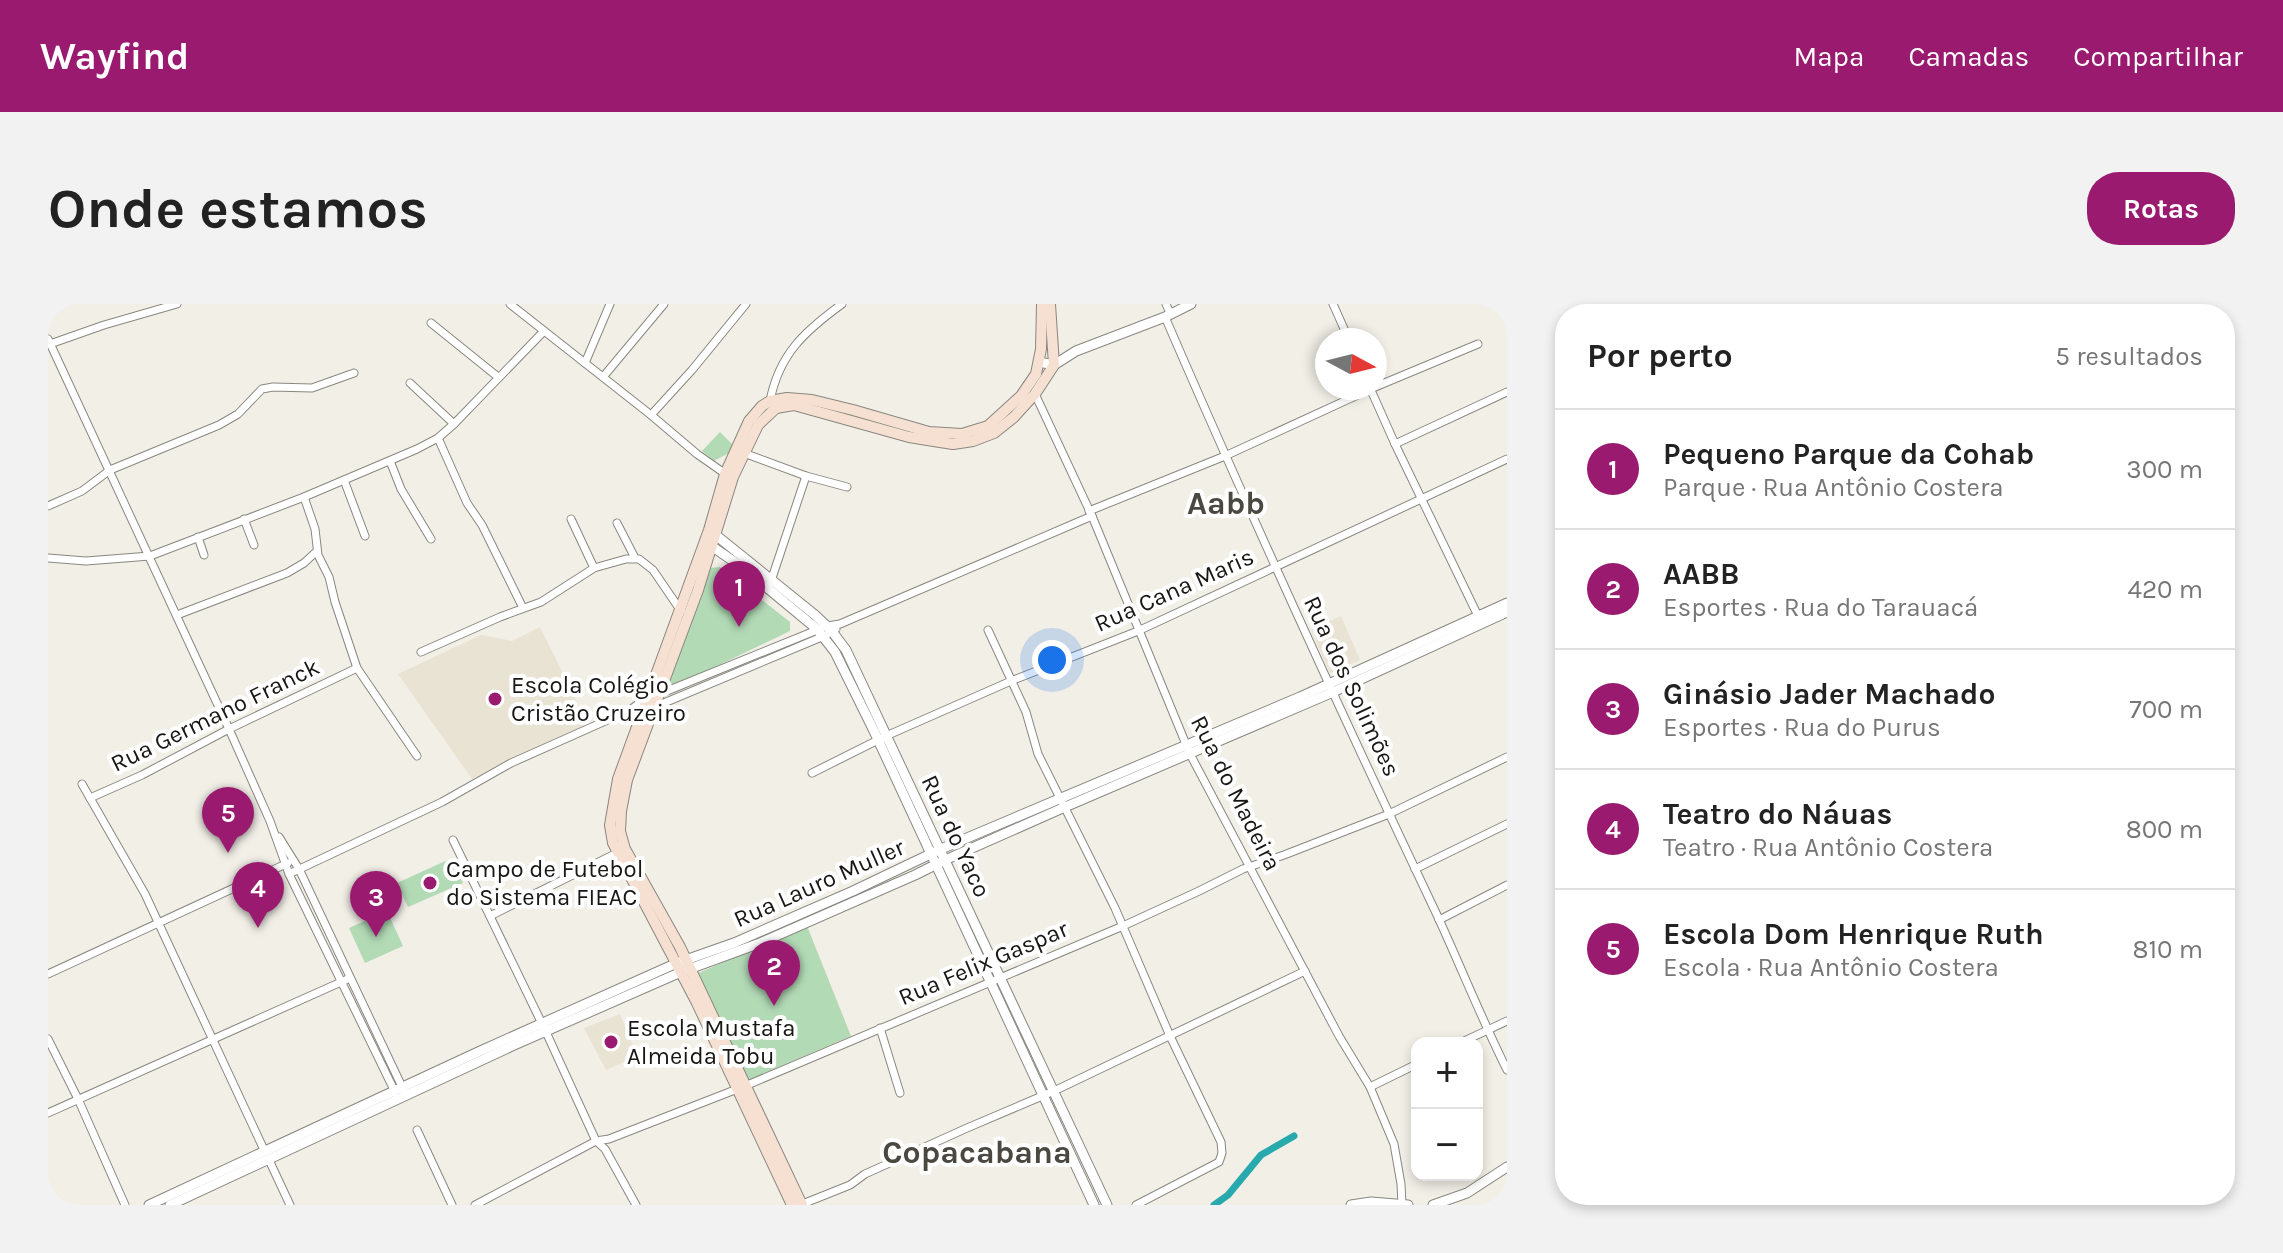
<!DOCTYPE html>
<html lang="pt">
<head>
<meta charset="utf-8">
<style>
	:root { --surface:#fff; --page:#f2f2f2; --text:#222; --muted:#767676; --line:#e0e0e0; --accent:#9a1a6f }
	body { margin:0; font-family:Karla,sans-serif; background:var(--page); color:var(--text) }
	.controls { position:absolute; right:24px; bottom:24px; display:grid; overflow:hidden; border-radius:16px; box-shadow:0 4px 12px #0003 }
	.controls button { width:72px; height:72px; display:grid; place-items:center; padding:0; border:0; border-bottom:2px solid var(--line); background:var(--surface); color:var(--text); font:40px sans-serif }
	.compass { position:absolute; left:1267px; top:24px; width:72px; height:72px; border-radius:50%; background:var(--surface); box-shadow:0 4px 12px #0003; rotate:97deg }
	.you { position:absolute; left:1004px; top:356px; width:28px; height:28px; margin:-20px; border:6px solid #fff; border-radius:50%; background:#1a73e8; box-shadow:0 0 0 12px #1a73e833 }
	.badge { display:grid; place-items:center; width:52px; height:52px; border-radius:50%; background:var(--accent); color:#fff; font-size:26px; font-weight:700 }
	.pin { position:absolute; translate:-50% -66px; filter:drop-shadow(0 2px 4px #0008) }
	.pin::after { content:''; position:absolute; top:42px; width:28px; height:24px; background:inherit; clip-path:polygon(0 0,100% 0,50% 100%) }
	.list { margin:0; padding:0; list-style:none }
	h2 { display:flex; justify-content:space-between; align-items:center; height:104px; margin:0; padding:0 32px; font-size:34px }
	h2 small { font-size:26px; font-weight:400; color:var(--muted) }
	.list li { display:grid; grid-template-columns:52px 1fr auto; gap:24px; align-items:center; box-sizing:border-box; height:120px; padding:0 32px; border-top:2px solid var(--line) }
	.list b { display:block; font-size:30px; white-space:nowrap }
	.list p { margin:0; font-size:26px; white-space:nowrap; color:var(--muted) }
	.list em { font-size:26px; font-style:normal; color:var(--muted) }
	.map { position:relative; flex:none; width:1459px; height:901px; overflow:hidden; border-radius:32px }
	header { display:flex; align-items:center; gap:48px; box-sizing:border-box; height:112px; padding:0 40px; background:var(--accent); color:#fff }
	header strong { font-size:38px }
	nav { display:flex; gap:44px; margin-inline-start:auto; font-size:28px }
	.intro { display:flex; align-items:center; justify-content:space-between; box-sizing:border-box; height:192px; padding:0 48px }
	h1 { margin:0; font-size:56px }
	.button { padding:20px 36px; border-radius:32px; background:var(--accent); color:#fff; font-size:28px; font-weight:700 }
	main { display:flex; gap:48px; padding:0 48px }
	aside { flex:1; background:var(--surface); border-radius:32px; box-shadow:0 4px 12px #0003 }
	.map>svg:first-child { display:block }
	.built { fill:#e9e3d4 }
	.green { fill:#b2dab5 }
	.lines { fill:none; stroke-linecap:round; stroke-linejoin:round }
	.canal { stroke:#28a9ae; stroke-width:7 }
	.minor-casing { stroke:#898780; stroke-width:9 }
	.tertiary-casing { stroke:#898780; stroke-width:11 }
	.secondary-casing { stroke:#898780; stroke-width:12 }
	.minor { stroke:#fff; stroke-width:7 }
	.tertiary { stroke:#fff; stroke-width:9 }
	.secondary { stroke:#f5e0d1; stroke-width:10 }
	.poi-dot { fill:#9a1a6f; stroke:#fff; stroke-width:3 }
	.labels { text-anchor:middle; dominant-baseline:central; stroke-width:8; stroke-linejoin:round; paint-order:stroke }
	.street-label { font-size:24px; fill:#181715; stroke:#fff }
	.poi-label { font-size:24px; fill:#181715; stroke:#fff; text-anchor:start }
	.district-label { font-size:32px; font-weight:bold; fill:#4b4842; stroke:#fff }
</style>
</head>
<body>
<header>
<strong>Wayfind</strong>
<nav><a>Mapa</a><a>Camadas</a><a>Compartilhar</a></nav>
</header>
<div class="intro"><h1>Onde estamos</h1><a class="button">Rotas</a></div>
<main>
<div class="map">
<svg width="1459" height="901" viewBox="0 0 1459 901">
	<rect width="100%" height="100%" fill="#f2efe7"/>
	<g class="built">
		<path d="M1293 312 1312 356 1282 369 1263 326Z"/>
		<path d="M492 323 540 420 424 475 350 370 433 331 464 337Z"/>
		<path d="M572 710 589 752 558 766 536 724Z"/>
	</g>
	<g class="green">
		<path d="M672 128 684 140 681 149 666 157 654 147Z"/>
		<path d="M672 263 742 318V327L625 383 618 381 661 264Z"/>
		<path d="M404 554 415 579 360 603 349 579Z"/>
		<path d="M339 607 355 642 317 659 301 624Z"/>
		<path d="M759 622 803 732 696 778 646 671Z"/>
	</g>
	<g class="lines">
		<path class="canal" d="M1166 901 1180 891 1213 851 1246 832"/>
		<g class="minor-casing">
			<g id="minor">
				<path d="M462 0 603 111 649 150 679 171"/>
				<path d="M1118 0 1122 9"/>
				<path d="M1285 0 1301 36"/>
				<path d="M1117 13C1204 214 1295 413 1389 611 1413 663 1434 716 1459 766"/>
				<path d="M383 19 450 73"/>
				<path d="M0 35 181 425 222 517 241 570 347 788"/>
				<path d="M2 40 56 21 129 0"/>
				<path d="M537 59 562 0"/>
				<path d="M555 73 616 0"/>
				<path d="M362 79 406 120"/>
				<path d="M1327 83 1430 40"/>
				<path d="M1322 84 1347 140 1431 314"/>
				<path d="M987 90 1044 212 1142 450 1291 732 1322 783 1346 840 1353 880 1354 901"/>
				<path d="M722 97C731 50 757 27 794 0"/>
				<path d="M603 111 644 66 698 0"/>
				<path d="M390 134 419 199 434 221 475 304"/>
				<path d="M1347 140 1459 88"/>
				<path d="M693 148 758 172 799 183"/>
				<path d="M342 157 353 185 383 235"/>
				<path d="M296 176 317 232"/>
				<path d="M256 193 267 225 270 251 281 273 287 298 309 364 369 452"/>
				<path d="M0 202 34 187 62 166 171 121 190 110 214 85 225 83 264 84 306 69"/>
				<path d="M1041 207 1177 152 1325 84"/>
				<path d="M196 215 206 241"/>
				<path d="M523 215 546 264"/>
				<path d="M569 219 587 254"/>
				<path d="M150 233 156 251"/>
				<path d="M0 254 38 257 102 252 256 193 369 145 390 134 406 120 496 27"/>
				<path d="M722 280 758 172"/>
				<path d="M129 311 239 269 256 259 269 247"/>
				<path d="M940 326 978 408 990 450 1067 604 1122 732 1173 838 1174 849 1171 858 1088 901"/>
				<path d="M373 348 452 313 493 298 546 264 578 255H591L605 266 633 307"/>
				<path d="M609 391 779 322 792 320 1044 212"/>
				<path d="M604 404 776 332 788 325"/>
				<path d="M764 469 838 432 963 377 1090 327 1459 155"/>
				<path d="M34 480 97 590 217 848"/>
				<path d="M42 494 94 471 181 425 309 364"/>
				<path d="M231 533 251 565 356 787"/>
				<path d="M405 536 498 728 548 837 557 845 588 901"/>
				<path d="M1367 565 1459 520"/>
				<path d="M241 570 394 498 463 459 582 406 597 395"/>
				<path d="M442 612 571 548"/>
				<path d="M1391 616 1459 581"/>
				<path d="M0 670 240 559"/>
				<path d="M832 724 852 789"/>
				<path d="M0 735 30 795 77 901"/>
				<path d="M1412 739 1459 717"/>
				<path d="M1322 783 1369 760"/>
				<path d="M0 809 302 674"/>
				<path d="M369 826 404 901"/>
				<path d="M221 856 242 901"/>
				<path d="M427 901 548 837 561 835 697 782 1075 622 1151 587 1195 565 1236 551 1341 510 1459 453"/>
				<path d="M752 901 802 881 817 870 919 824 1006 787 1257 667"/>
			</g>
		</g>
		<g class="tertiary-casing">
			<g id="tertiary">
				<path d="M991 58 1006 61 1028 47 1117 13 1143 0"/>
				<path d="M664 228 767 311 783 326 798 346 1059 901"/>
				<path d="M659 239 694 263 769 325 787 348 826 427 1046 901"/>
				<path d="M101 901 430 748 629 659 686 639 805 587 893 545 1252 393 1459 299"/>
				<path d="M122 901 464 742 633 668 712 639 867 571 897 556 1017 503 1285 388 1459 308"/>
				<path d="M1303 901 1323 898 1360 901"/>
				<path d="M1385 901 1419 889 1459 863"/>
			</g>
		</g>
		<g class="secondary-casing">
			<g id="secondary">
				<path d="M744 901 649 699 565 539 562 521 570 475 661 226 677 170 701 117 714 102 722 97 739 94 764 96 805 106 881 128 914 130 940 122 973 92 988 70 993 45 994 0"/>
				<path d="M754 901 632 643 577 545 572 527 573 507 579 476 650 286 685 173 710 121 728 104 746 101 861 133 892 138 905 140 925 137 946 129 966 113 987 90 1006 61 1002 0"/>
			</g>
		</g>
		<use href="#minor" class="minor"/>
		<use href="#tertiary" class="tertiary"/>
		<use href="#secondary" class="secondary"/>
	</g>
	<g class="poi-dot">
		<circle cx="447" cy="395" r="8"/>
		<circle cx="382" cy="579" r="8"/>
		<circle cx="563" cy="738" r="8"/>
	</g>
	<g class="labels">
		<g class="street-label">
			<text transform="translate(1126 286) rotate(-24)">Rua Cana Maris</text>
			<text transform="translate(1304 382) rotate(65)">Rua dos Solimões</text>
			<text transform="translate(167 411) rotate(-26)">Rua Germano Franck</text>
			<text transform="translate(1188 489) rotate(63)">Rua do Madeira</text>
			<text transform="translate(908 532) rotate(65)">Rua do Yaco</text>
			<text transform="translate(771 579) rotate(-24)">Rua Lauro Muller</text>
			<text transform="translate(935 659) rotate(-23)">Rua Felix Gaspar</text>
		</g>
		<g class="poi-label">
			<text x="463" y="381">Escola Colégio<tspan x="463" dy="28">Cristão Cruzeiro</tspan></text>
			<text x="398" y="565">Campo de Futebol<tspan x="398" dy="28">do Sistema FIEAC</tspan></text>
			<text x="579" y="724">Escola Mustafa<tspan x="579" dy="28">Almeida Tobu</tspan></text>
		</g>
		<g class="district-label">
			<text x="1178" y="199">Aabb</text>
			<text x="929" y="848">Copacabana</text>
		</g>
	</g>
</svg>
<div class="controls">
<button>+</button>
<button>−</button>
</div>
<svg class="compass" viewBox="-18 -18 36 36"><path d="M0-13l5 13h-10z" fill="#e53935"/><path d="M0 13l5-13h-10z" fill="#767676"/></svg>
<div class="you"></div>
<div class="pin badge" style="left:691px;top:323px">1</div>
<div class="pin badge" style="left:726px;top:702px">2</div>
<div class="pin badge" style="left:328px;top:633px">3</div>
<div class="pin badge" style="left:210px;top:624px">4</div>
<div class="pin badge" style="left:180px;top:549px">5</div>
</div>
<aside>
<h2>Por perto<small>5 resultados</small></h2>
<ul class="list">
<li><span class="badge">1</span><div><b>Pequeno Parque da Cohab</b><p>Parque · Rua Antônio Costera</p></div><em>300 m</em></li>
<li><span class="badge">2</span><div><b>AABB</b><p>Esportes · Rua do Tarauacá</p></div><em>420 m</em></li>
<li><span class="badge">3</span><div><b>Ginásio Jader Machado</b><p>Esportes · Rua do Purus</p></div><em>700 m</em></li>
<li><span class="badge">4</span><div><b>Teatro do Náuas</b><p>Teatro · Rua Antônio Costera</p></div><em>800 m</em></li>
<li><span class="badge">5</span><div><b>Escola Dom Henrique Ruth</b><p>Escola · Rua Antônio Costera</p></div><em>810 m</em></li>
</ul>
</aside>
</main>
</body>
</html>
